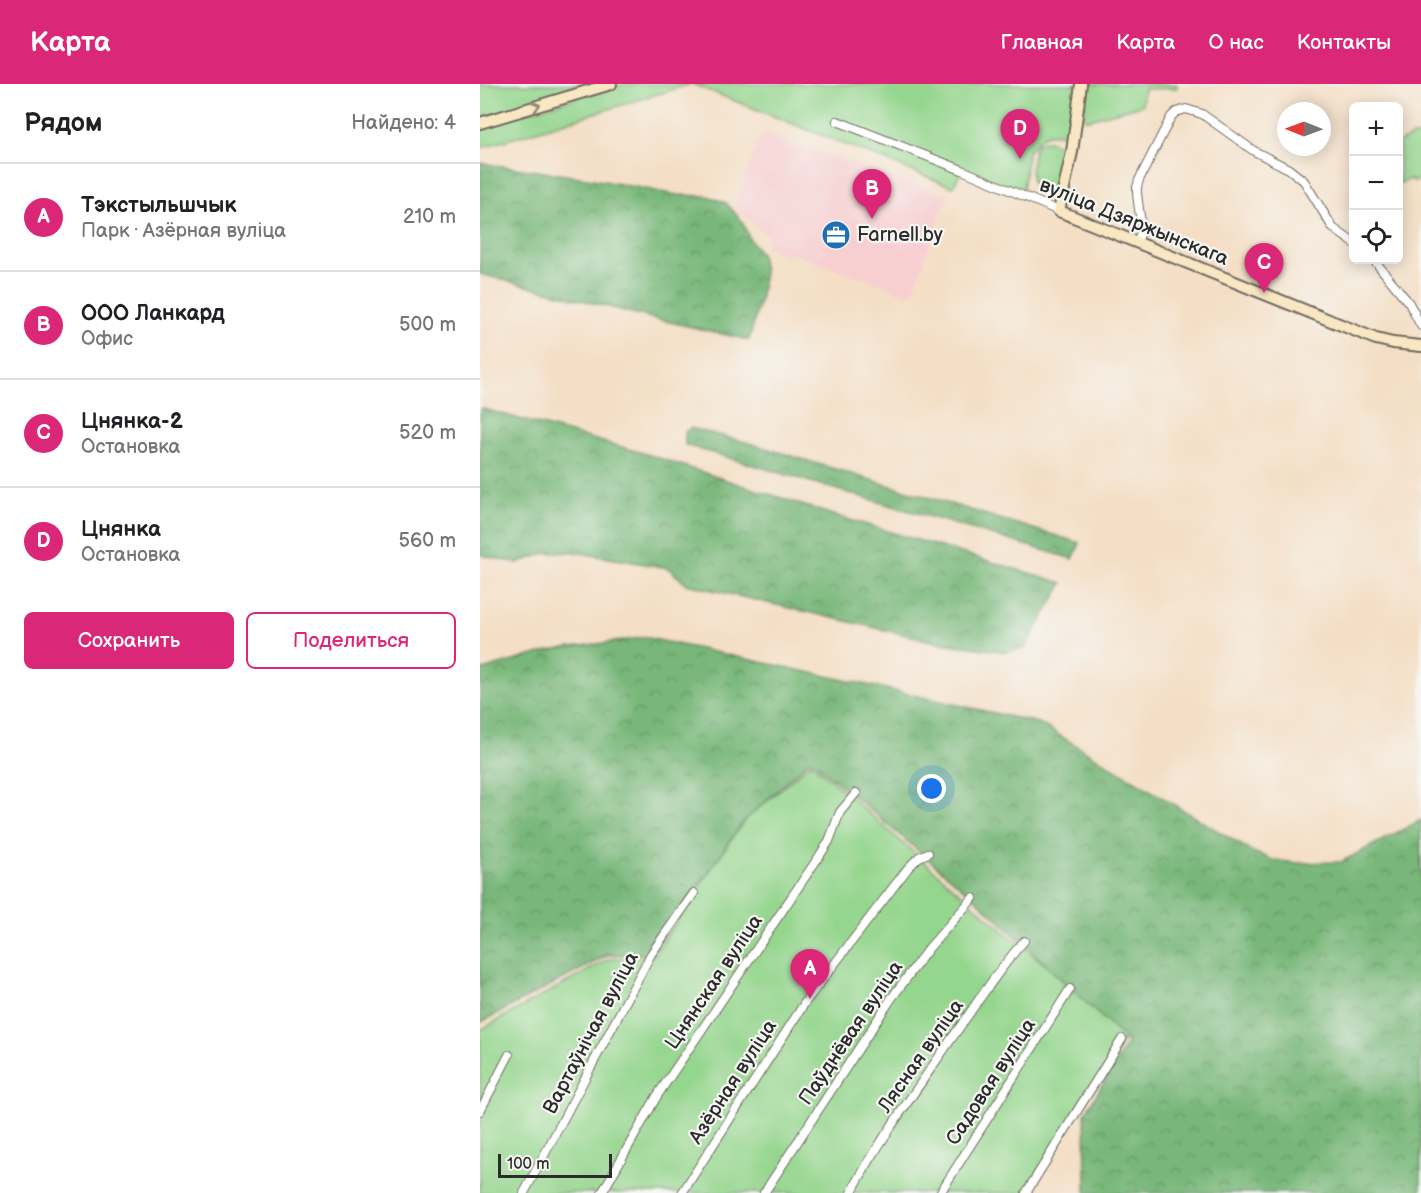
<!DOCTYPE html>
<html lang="ru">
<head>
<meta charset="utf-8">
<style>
	:root { --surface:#fff; --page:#f6f6f6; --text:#202124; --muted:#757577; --line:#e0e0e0; --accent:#db2777 }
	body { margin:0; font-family:"Balsamiq Sans",sans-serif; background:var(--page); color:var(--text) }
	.controls { position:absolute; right:18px; top:18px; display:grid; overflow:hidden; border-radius:9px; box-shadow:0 3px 15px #0003 }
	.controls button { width:54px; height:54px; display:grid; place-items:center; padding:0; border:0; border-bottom:2px solid var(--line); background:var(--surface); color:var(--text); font:30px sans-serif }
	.compass { position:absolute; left:797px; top:18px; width:54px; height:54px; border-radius:50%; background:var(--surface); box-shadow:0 3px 15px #0003; rotate:271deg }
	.scale { position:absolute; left:18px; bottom:15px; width:114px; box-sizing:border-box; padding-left:6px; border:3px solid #2b2b2b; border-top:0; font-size:16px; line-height:21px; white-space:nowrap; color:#2b2b2b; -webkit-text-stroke:4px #f6f6f2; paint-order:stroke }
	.you { position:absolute; left:452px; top:705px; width:21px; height:21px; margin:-15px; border:4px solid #fff; border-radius:50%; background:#1a73e8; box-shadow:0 0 0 9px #1a73e833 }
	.badge { display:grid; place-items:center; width:39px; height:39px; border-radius:50%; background:var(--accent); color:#fff; font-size:20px; font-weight:700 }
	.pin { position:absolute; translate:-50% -50px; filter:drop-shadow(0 2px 3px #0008) }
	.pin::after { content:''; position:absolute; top:32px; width:21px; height:18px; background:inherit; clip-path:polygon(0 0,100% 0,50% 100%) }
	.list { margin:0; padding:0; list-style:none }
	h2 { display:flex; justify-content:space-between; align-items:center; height:78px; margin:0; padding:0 24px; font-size:26px }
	h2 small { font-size:20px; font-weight:400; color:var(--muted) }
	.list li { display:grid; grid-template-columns:39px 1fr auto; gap:18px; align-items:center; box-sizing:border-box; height:108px; padding:0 24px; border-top:2px solid var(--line) }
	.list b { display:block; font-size:22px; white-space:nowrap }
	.list p { margin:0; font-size:20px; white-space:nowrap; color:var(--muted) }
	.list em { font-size:20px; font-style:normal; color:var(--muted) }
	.actions { display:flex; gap:12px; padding:18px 24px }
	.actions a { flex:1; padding:14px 0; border:2px solid var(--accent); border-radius:9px; text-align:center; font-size:21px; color:var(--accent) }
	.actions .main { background:var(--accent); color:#fff }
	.icon { flex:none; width:33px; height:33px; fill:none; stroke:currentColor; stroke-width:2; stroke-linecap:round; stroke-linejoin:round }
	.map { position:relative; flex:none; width:941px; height:1109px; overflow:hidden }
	header { display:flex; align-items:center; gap:36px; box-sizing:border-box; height:84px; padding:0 30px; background:var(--accent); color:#fff }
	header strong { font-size:28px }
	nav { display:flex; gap:33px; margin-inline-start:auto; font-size:21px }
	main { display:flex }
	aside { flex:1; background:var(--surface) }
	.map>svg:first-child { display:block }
	.built { fill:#f7cfd1 }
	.green { fill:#95d68e; stroke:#60805c; stroke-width:1.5 }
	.forest { fill:url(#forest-crowns); stroke:#527152; stroke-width:1.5 }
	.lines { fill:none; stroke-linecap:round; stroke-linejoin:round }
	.minor-casing { stroke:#716a61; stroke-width:10 }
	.secondary-casing { stroke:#716a61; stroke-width:14 }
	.minor { stroke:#fff; stroke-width:8 }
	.secondary { stroke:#f9e7c3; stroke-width:10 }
	.oneway { stroke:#928977 }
	.labels { text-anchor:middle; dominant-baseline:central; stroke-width:4.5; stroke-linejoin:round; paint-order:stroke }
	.street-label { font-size:20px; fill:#2b2b2b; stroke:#f6f6f2 }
	.poi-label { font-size:20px; fill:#2b2b2b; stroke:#f6f6f2; text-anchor:start }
</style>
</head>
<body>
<header>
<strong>Карта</strong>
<nav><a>Главная</a><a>Карта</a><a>О нас</a><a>Контакты</a></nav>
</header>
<main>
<aside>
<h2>Рядом<small>Найдено: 4</small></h2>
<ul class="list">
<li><span class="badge">A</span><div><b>Тэкстыльшчык</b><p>Парк · Азёрная вуліца</p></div><em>210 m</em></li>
<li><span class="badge">B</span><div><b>ООО Ланкард</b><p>Офис</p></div><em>500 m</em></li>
<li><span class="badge">C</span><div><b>Цнянка-2</b><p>Остановка</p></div><em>520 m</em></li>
<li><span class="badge">D</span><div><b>Цнянка</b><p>Остановка</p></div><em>560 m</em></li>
</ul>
<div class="actions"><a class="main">Сохранить</a><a>Поделиться</a></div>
</aside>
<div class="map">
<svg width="941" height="1109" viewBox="0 0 941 1109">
	<defs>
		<pattern id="forest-crowns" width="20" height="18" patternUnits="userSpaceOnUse" patternTransform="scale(1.5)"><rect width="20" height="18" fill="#78b779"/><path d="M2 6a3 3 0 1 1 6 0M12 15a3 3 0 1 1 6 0" fill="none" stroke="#639563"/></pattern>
	</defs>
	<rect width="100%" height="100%" fill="#f6f6f2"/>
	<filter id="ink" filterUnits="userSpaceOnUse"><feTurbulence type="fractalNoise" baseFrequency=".0167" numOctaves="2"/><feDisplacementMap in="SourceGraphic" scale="12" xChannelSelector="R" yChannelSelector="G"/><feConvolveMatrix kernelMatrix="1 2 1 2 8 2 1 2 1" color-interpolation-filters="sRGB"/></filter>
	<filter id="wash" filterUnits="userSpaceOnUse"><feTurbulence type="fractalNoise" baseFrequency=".008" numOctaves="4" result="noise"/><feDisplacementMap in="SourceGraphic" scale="24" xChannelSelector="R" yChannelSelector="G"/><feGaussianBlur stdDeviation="1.35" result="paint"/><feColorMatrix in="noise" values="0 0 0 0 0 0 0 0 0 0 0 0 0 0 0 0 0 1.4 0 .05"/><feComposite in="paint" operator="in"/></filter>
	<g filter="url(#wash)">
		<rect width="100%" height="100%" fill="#f4dfc6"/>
		<path class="built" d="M282 49 469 112 460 130 435 203 429 212 413 205 317 171 303 170 284 163 288 152 254 123Z"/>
		<g class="green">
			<path d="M0 0H116L0 34Z"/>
			<path d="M143 0H211L0 64V42Z"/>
			<path d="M212 0H596L592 43C582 57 576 46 565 51 560 53 550 64 548 69L542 112 482 86 473 103Z"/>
			<path d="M606 0H697V4L664 5 662 21 609 35H604Z"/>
			<path d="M941 51V92L935 98 930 95 919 100V58L933 52Z"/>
			<path d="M568 57C573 58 578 59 581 65 584 72 579 93 578 101 574 106 571 107 565 107 548 106 551 89 552 77 553 71 553 63 559 59 561 57 565 57 568 57Z"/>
			<path d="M331 679 540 861 568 883 645 955 546 1109H0V946L129 875 173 872 263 738Z"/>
		</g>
		<g class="forest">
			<path d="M0 79 113 95 197 111 228 112 246 119 262 137 270 156 281 171 284 187 281 212 269 256 168 233 0 190Z"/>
			<path d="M0 324 170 371 350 430 583 499 545 564 526 568 461 559 206 500 188 484 94 468 66 469 37 479 0 471Z"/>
			<path d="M210 344 262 357 600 459 593 475 205 361V348Z"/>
			<path d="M164 553 365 596 559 639 771 767 793 776 818 779 861 778 941 736V1109H606L605 1029 648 958 498 817 333 678 329 677 263 738 171 870 128 871 0 939V587C30 578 59 568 90 563 115 560 140 558 164 553Z"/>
		</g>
	</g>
	<g filter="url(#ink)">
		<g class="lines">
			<g class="minor-casing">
				<g id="minor">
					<path d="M357 37 482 86 579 127"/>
					<path d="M657 158 661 148V140L657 110V103L659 96 691 33 696 28 706 25 722 30 774 67 809 85 824 97 853 144 874 159"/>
					<path d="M894 176 929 219 941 242"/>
					<path d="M0 1027 29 971"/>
					<path d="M44 1109 171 870 214 809"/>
					<path d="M122 1109 177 1012 340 771 349 757 360 728 376 709"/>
					<path d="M202 1109 326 917 428 784 439 773 448 769"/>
					<path d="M284 1109 411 915 448 865 493 814"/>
					<path d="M371 1109C400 1055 437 1005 472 954 495 922 517 887 544 857"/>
					<path d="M460 1109 590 905"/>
					<path d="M546 1109 642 955"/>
				</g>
			</g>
			<g class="secondary-casing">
				<g id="secondary">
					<path d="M601 0 592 68 579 127 896 255 913 259 941 262"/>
					<path d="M0 39 131 0"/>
				</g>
			</g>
			<use href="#minor" class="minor"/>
			<use href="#secondary" class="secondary"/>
		</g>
		<defs><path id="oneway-chevron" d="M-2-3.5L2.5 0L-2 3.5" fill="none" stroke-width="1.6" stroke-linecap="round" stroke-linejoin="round" transform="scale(1.5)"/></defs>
		<use class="oneway" href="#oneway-chevron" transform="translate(56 22) rotate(-16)"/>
	</g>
	<defs>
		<g id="office-disc" transform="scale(1.5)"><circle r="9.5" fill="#1f6fb2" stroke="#f6f6f2"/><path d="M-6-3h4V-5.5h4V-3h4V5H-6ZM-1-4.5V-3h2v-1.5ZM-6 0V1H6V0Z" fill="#fff"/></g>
	</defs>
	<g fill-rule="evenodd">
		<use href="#office-disc" x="356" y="151"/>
	</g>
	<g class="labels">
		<g class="street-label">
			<text transform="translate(654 138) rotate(22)">вуліца Дзяржынскага</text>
			<text transform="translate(234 898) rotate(-56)">Цнянская вуліца</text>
			<text transform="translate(111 949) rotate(-62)">Вартаўнічая вуліца</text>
			<text transform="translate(371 949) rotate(-56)">Паўднёвая вуліца</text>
			<text transform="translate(441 972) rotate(-55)">Лясная вуліца</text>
			<text transform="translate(253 998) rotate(-57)">Азёрная вуліца</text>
			<text transform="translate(511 998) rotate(-57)">Садовая вуліца</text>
		</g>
		<g class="poi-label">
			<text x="377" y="151">Farnell.by</text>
		</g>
	</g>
</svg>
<div class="controls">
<button>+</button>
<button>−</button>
<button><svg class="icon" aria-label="locate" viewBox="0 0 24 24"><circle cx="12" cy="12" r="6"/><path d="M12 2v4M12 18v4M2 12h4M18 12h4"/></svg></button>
</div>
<svg class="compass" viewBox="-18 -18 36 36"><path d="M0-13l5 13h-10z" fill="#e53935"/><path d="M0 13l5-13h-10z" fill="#757577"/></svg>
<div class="scale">100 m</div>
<div class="you"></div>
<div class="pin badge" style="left:330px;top:915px">A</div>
<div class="pin badge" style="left:392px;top:135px">B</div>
<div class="pin badge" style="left:784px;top:209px">C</div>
<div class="pin badge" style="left:540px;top:75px">D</div>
</div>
</main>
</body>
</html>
